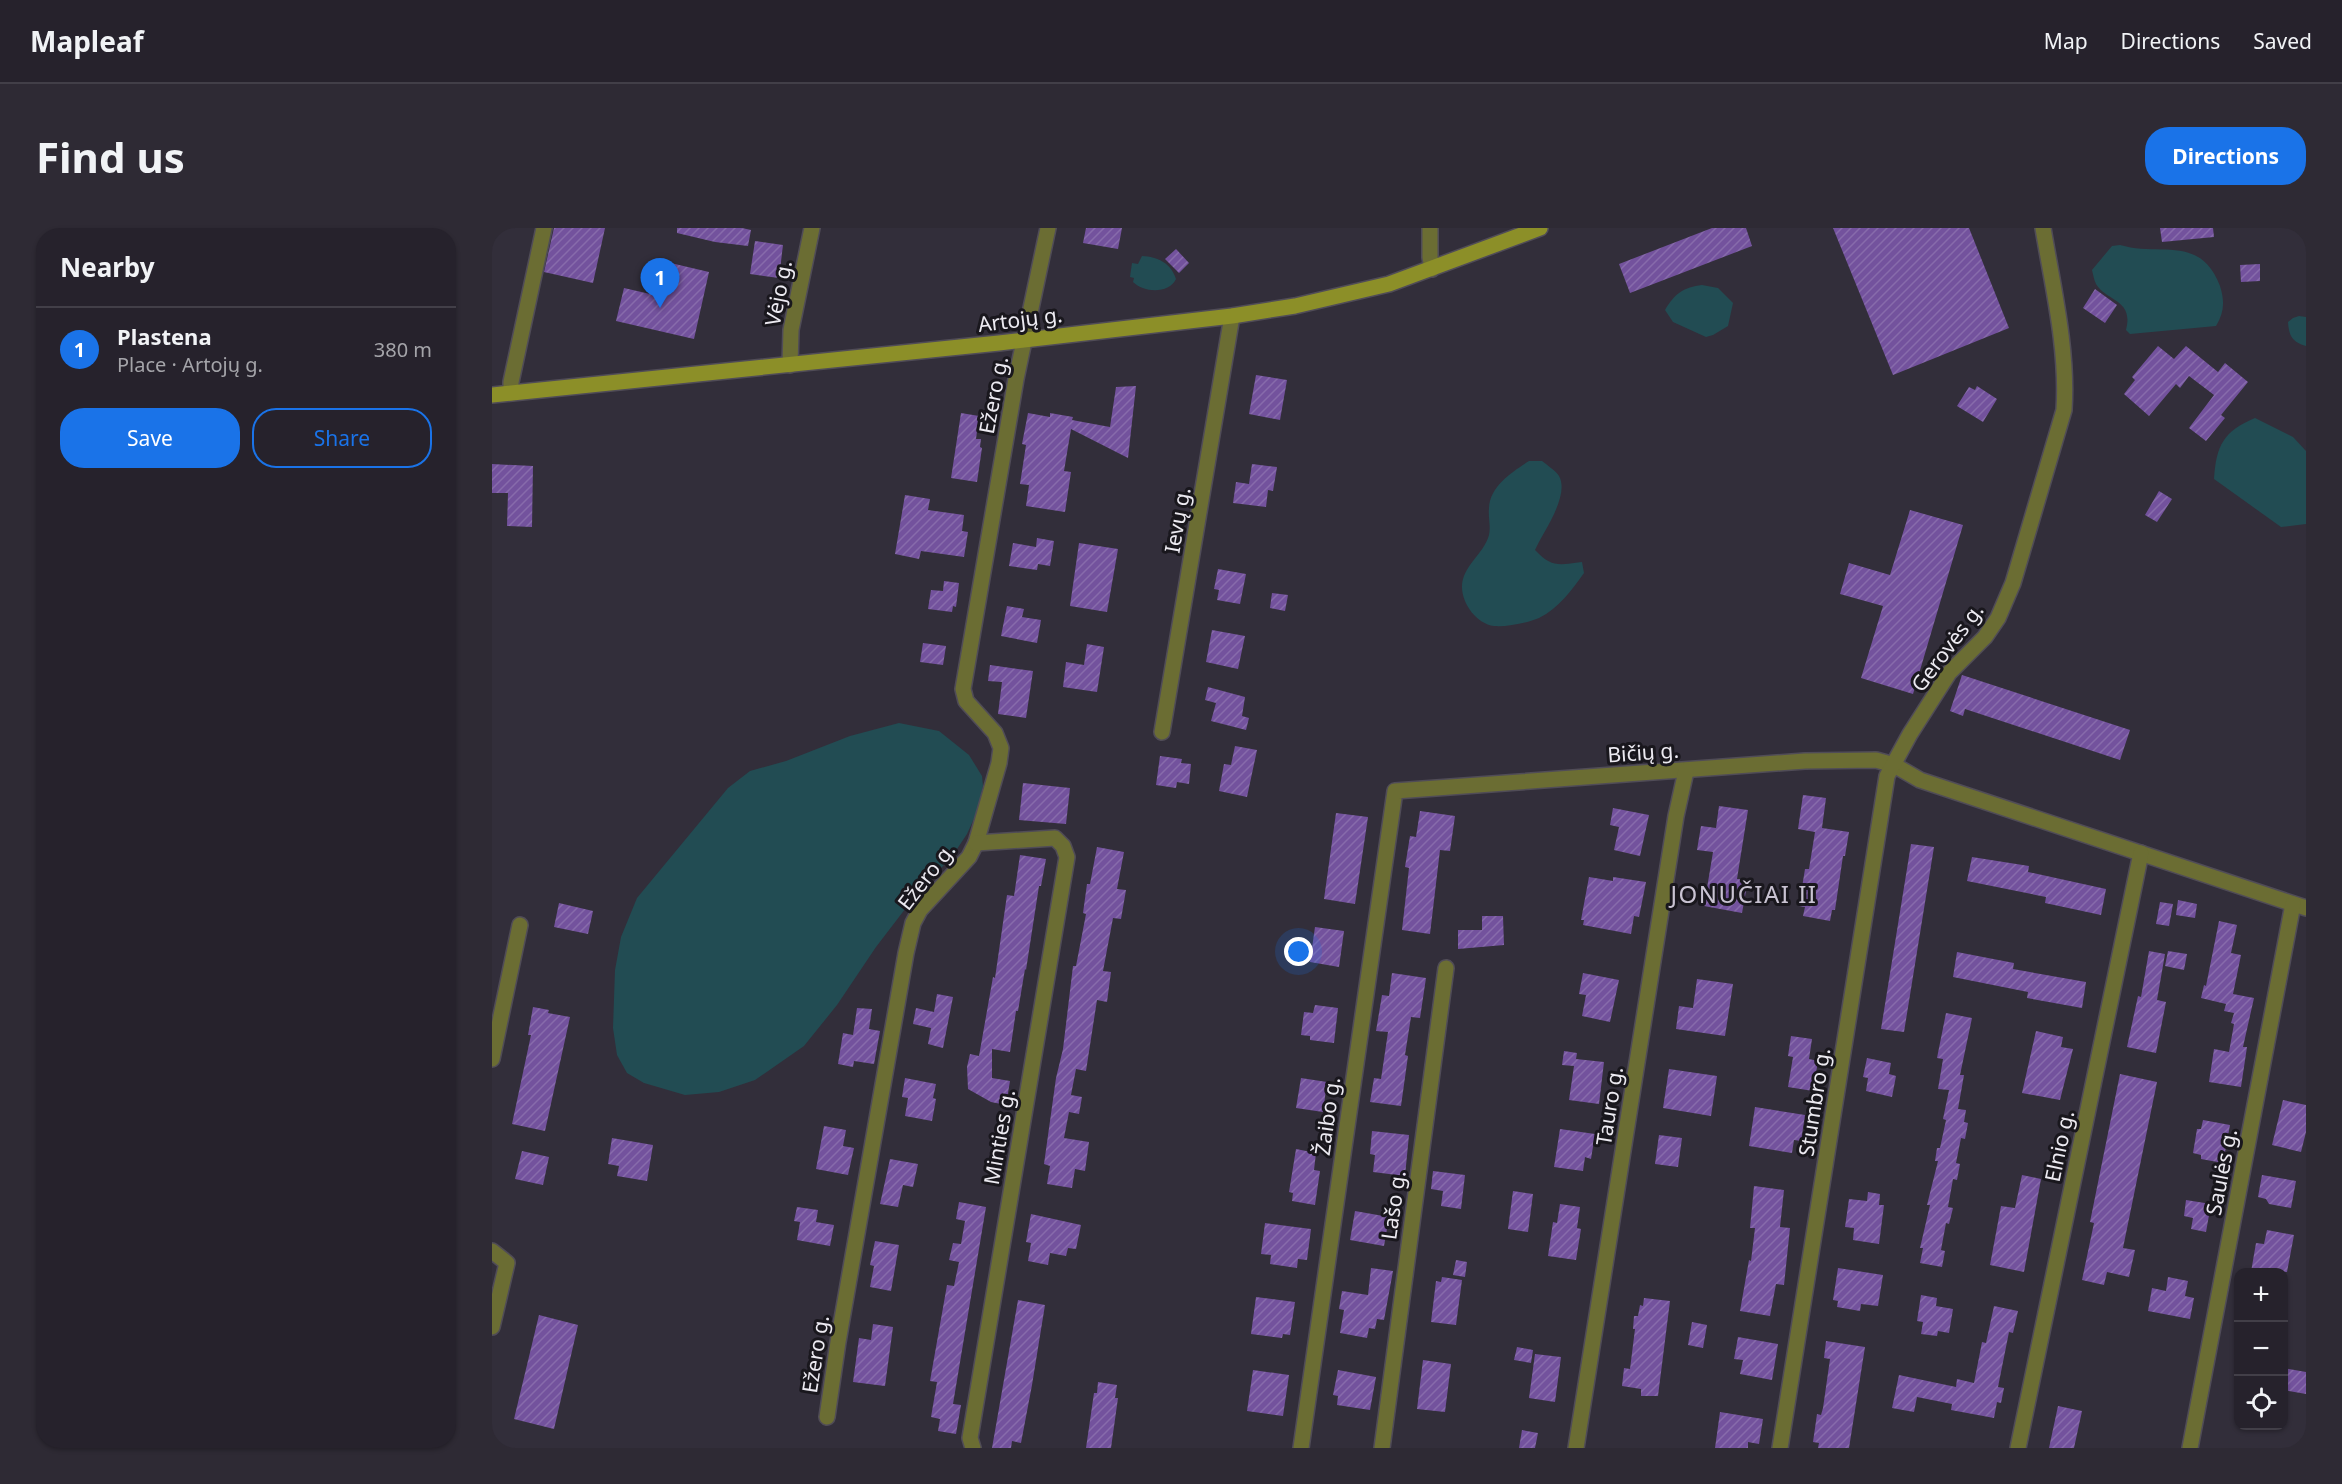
<!DOCTYPE html>
<html lang="en">
<head>
<meta charset="utf-8">
<style>
	:root { --surface:#26222c; --page:#2e2a34; --text:#f1f3f6; --muted:#a4a4a9; --line:#423f48; --accent:#1a73e8 }
	body { margin:0; font-family:"Noto Sans",sans-serif; background:var(--page); color:var(--text) }
	.controls { position:absolute; right:18px; bottom:18px; display:grid; overflow:hidden; border-radius:12px; box-shadow:0 2px 4px #0004 }
	.controls button { width:54px; height:54px; display:grid; place-items:center; padding:0; border:0; border-bottom:2px solid var(--line); background:var(--surface); color:var(--text); font:30px sans-serif }
	.you { position:absolute; left:807px; top:724px; width:21px; height:21px; margin:-15px; border:4px solid #fff; border-radius:50%; background:#1a73e8; box-shadow:0 0 0 9px #1a73e833 }
	.badge { display:grid; place-items:center; width:39px; height:39px; border-radius:50%; background:var(--accent); color:#fff; font-size:20px; font-weight:700 }
	.pin { position:absolute; translate:-50% -50px; filter:drop-shadow(0 2px 3px #0008) }
	.pin::after { content:''; position:absolute; top:32px; width:21px; height:18px; background:inherit; clip-path:polygon(0 0,100% 0,50% 100%) }
	.list { margin:0; padding:0; list-style:none }
	h2 { display:flex; justify-content:space-between; align-items:center; height:78px; margin:0; padding:0 24px; font-size:26px }
	h2 small { font-size:20px; font-weight:400; color:var(--muted) }
	.list li { display:grid; grid-template-columns:39px 1fr auto; gap:18px; align-items:center; box-sizing:border-box; height:84px; padding:0 24px; border-top:2px solid var(--line) }
	.list b { display:block; font-size:22px; white-space:nowrap }
	.list p { margin:0; font-size:20px; white-space:nowrap; color:var(--muted) }
	.list em { font-size:20px; font-style:normal; color:var(--muted) }
	.actions { display:flex; gap:12px; padding:18px 24px }
	.actions a { flex:1; padding:14px 0; border:2px solid var(--accent); border-radius:24px; text-align:center; font-size:21px; color:var(--accent) }
	.actions .main { background:var(--accent); color:#fff }
	.icon { flex:none; width:33px; height:33px; fill:none; stroke:currentColor; stroke-width:2; stroke-linecap:round; stroke-linejoin:round }
	.map { position:relative; flex:none; width:1814px; height:1220px; overflow:hidden; border-radius:24px }
	header { display:flex; align-items:center; gap:36px; box-sizing:border-box; height:84px; padding:0 30px; background:var(--surface); border-bottom:2px solid var(--line) }
	header strong { font-size:28px }
	nav { display:flex; gap:33px; margin-inline-start:auto; font-size:21px }
	.intro { display:flex; align-items:center; justify-content:space-between; box-sizing:border-box; height:144px; padding:0 36px }
	h1 { margin:0; font-size:42px }
	.button { padding:15px 27px; border-radius:24px; background:var(--accent); color:#fff; font-size:21px; font-weight:700 }
	main { display:flex; gap:36px; padding:0 36px }
	aside { flex:1; background:var(--surface); border-radius:24px; box-shadow:0 2px 4px #0004 }
	.map>svg:first-child { display:block }
	.water { fill:#224c53 }
	.building { fill:url(#building-hatch) }
	.lines { fill:none; stroke-linecap:round; stroke-linejoin:round }
	.street-casing { stroke:#504c57; stroke-width:18 }
	.secondary-casing { stroke:#504c57; stroke-width:18 }
	.street { stroke:#6b6d33; stroke-width:15 }
	.secondary { stroke:#8c8f28; stroke-width:15 }
	.labels { text-anchor:middle; dominant-baseline:central; stroke-width:6; stroke-linejoin:round; paint-order:stroke }
	.street-label { font-size:21px; fill:#eceaf1; stroke:#19171d }
	.quarter-label { font-size:24px; letter-spacing:1.5px; fill:#c9c3d2; stroke:#19171d }
</style>
</head>
<body>
<header>
<strong>Mapleaf</strong>
<nav><a>Map</a><a>Directions</a><a>Saved</a></nav>
</header>
<div class="intro"><h1>Find us</h1><a class="button">Directions</a></div>
<main>
<aside>
<h2>Nearby<small></small></h2>
<ul class="list">
<li><span class="badge">1</span><div><b>Plastena</b><p>Place · Artojų g.</p></div><em>380 m</em></li>
</ul>
<div class="actions"><a class="main">Save</a><a>Share</a></div>
</aside>
<div class="map">
<svg width="1814" height="1220" viewBox="0 0 1814 1220">
	<defs>
		<pattern id="building-hatch" width="6" height="6" patternUnits="userSpaceOnUse" patternTransform="scale(1.5)"><rect width="6" height="6" fill="#73529d"/><path d="M-1 1l2-2M0 6l6-6M5 7l2-2" fill="none" stroke="#876bab"/></pattern>
	</defs>
	<rect width="100%" height="100%" fill="#322e3a"/>
	<g class="water">
		<path d="M1628 17C1669 29 1708 6 1728 58 1733 74 1732 85 1724 98L1638 106 1634 102C1642 71 1615 74 1604 56 1602 52 1601 46 1600 42L1620 18Z"/>
		<path d="M650 28C666 29 679 35 684 51 677 66 652 65 641 54L642 50 638 49 640 35 646 36Z"/>
		<path d="M1210 57 1226 60 1241 75 1236 98 1221 107 1214 109 1181 94 1173 82C1182 66 1192 59 1210 57Z"/>
		<path d="M1807 88 1814 89V118C1800 114 1797 108 1796 94L1801 90Z"/>
		<path d="M1763 190 1801 209 1814 223V296L1789 299 1722 251C1724 217 1732 203 1763 190Z"/>
		<path d="M1037 233H1050C1055 237 1064 243 1067 248 1078 268 1051 304 1043 322 1060 340 1067 337 1090 334L1092 345C1079 363 1067 380 1047 390 1035 395 1015 399 1002 398 985 396 970 376 970 359 970 338 992 326 997 307 999 298 996 290 997 280 998 258 1020 244 1037 233Z"/>
		<path d="M407 495 447 503 477 527 490 548 491 558 485 584 475 606 461 627 420 672 384 719 345 777 312 818 263 852 227 864 193 867 152 855 135 845 125 827 121 800 123 742 129 709 145 670 236 560 258 543 294 533 358 508Z"/>
	</g>
	<g class="building">
		<path d="M62 0H113L101 55 52 44Z"/>
		<path d="M185 0H250L259 2 256 18 223 14 185 5Z"/>
		<path d="M594 0H630L626 21 591 15Z"/>
		<path d="M1220 0H1254L1260 18 1138 65 1127 36Z"/>
		<path d="M1341 0H1477L1517 100 1401 147Z"/>
		<path d="M1668 0H1721L1722 9 1670 14Z"/>
		<path d="M263 13 291 17 287 50 258 46Z"/>
		<path d="M684 21 697 35 687 45 673 31Z"/>
		<path d="M166 32 217 44 202 111 124 93 132 60 158 66Z"/>
		<path d="M1768 36V53L1749 54 1748 37Z"/>
		<path d="M1603 61 1625 77 1613 95 1591 80Z"/>
		<path d="M1666 118 1682 131 1694 118 1726 144 1733 135 1756 154 1729 187 1733 190 1714 213 1697 200 1722 167 1697 148 1688 160 1684 156 1657 188 1632 166 1643 152 1640 149Z"/>
		<path d="M764 147 795 152 788 192 757 186Z"/>
		<path d="M644 158 636 230 579 201 572 243 579 244 573 284 534 278 537 257 528 256 534 217 530 216 536 185 558 189V185L581 189 580 192 618 199 624 159Z"/>
		<path d="M1485 158 1505 171 1491 194 1465 178 1477 159 1483 162Z"/>
		<path d="M469 185 487 188 484 211H489L488 219 490 220 485 254 459 250Z"/>
		<path d="M0 236 41 238 40 299 15 298 16 265H0Z"/>
		<path d="M760 236 785 239 781 263 776 262 774 279 741 275 744 254 757 256Z"/>
		<path d="M1667 263 1680 271 1665 294 1653 287Z"/>
		<path d="M413 267 438 271 436 282 472 287 470 303 476 304 472 329 429 323 427 331 403 326Z"/>
		<path d="M1418 282 1471 297 1421 466 1369 450 1391 378 1348 366 1357 335 1398 347Z"/>
		<path d="M545 310 562 313 558 338 546 336 545 342 517 338 521 315 544 319Z"/>
		<path d="M587 315 626 321 615 384 578 378Z"/>
		<path d="M726 341 754 346 748 376 725 372 727 362 722 361Z"/>
		<path d="M452 353 467 355 464 379 461 378 460 384 436 381 439 362 451 363Z"/>
		<path d="M780 365 796 367 793 383 778 380Z"/>
		<path d="M515 378 532 381 530 389 549 392 545 415 509 408Z"/>
		<path d="M720 402 753 408 746 441 714 434Z"/>
		<path d="M431 415 454 418 451 437 428 434Z"/>
		<path d="M595 416 612 419 605 464 571 459 574 434 592 437Z"/>
		<path d="M498 437 541 443 534 490 506 486 510 454 496 453Z"/>
		<path d="M1470 447 1638 502 1628 532 1473 481 1471 488 1458 483Z"/>
		<path d="M716 459 753 469 750 488 757 490 754 502 719 493 724 475 713 472Z"/>
		<path d="M743 518 765 522 755 569 727 563 732 536 739 537Z"/>
		<path d="M668 528 690 531 689 535 699 536 697 556 685 554 684 560 664 557Z"/>
		<path d="M531 555 578 560 574 596 527 592Z"/>
		<path d="M1311 567 1334 570 1330 600 1357 604 1353 628H1351L1343 682H1340L1338 693 1311 688 1313 679 1307 678 1313 641H1317L1323 604 1306 601Z"/>
		<path d="M1227 578 1256 582 1245 651 1256 652 1250 685 1212 678 1221 624 1205 622 1209 598 1224 600Z"/>
		<path d="M1121 580 1157 587 1148 628 1122 622 1127 599 1118 597Z"/>
		<path d="M928 583 963 588 958 623 948 622 938 706 910 702 917 640 913 639 918 608 924 609Z"/>
		<path d="M844 585 876 589 863 676 832 671Z"/>
		<path d="M1419 616 1442 619 1412 804 1389 801Z"/>
		<path d="M605 619 632 624 625 661 634 662 629 691 621 690 611 743 619 744 615 774 605 772 594 843 584 841 579 867 590 869 587 886 577 884 572 910 597 914 593 943 583 941 580 960 555 956 558 938 552 936 564 850 571 821 581 738H584L594 686 591 685 595 656H598Z"/>
		<path d="M528 627 554 631 549 658H547L534 742 533 741 526 783H524L518 824 500 821V850L518 853 514 877 499 874 476 861 475 839 478 826 487 828 501 749 503 750 515 667 522 668Z"/>
		<path d="M1480 629 1537 638 1536 644 1614 661 1609 687 1553 675 1554 669 1475 653Z"/>
		<path d="M1097 649 1121 653V649L1154 654 1147 689 1142 688 1139 706 1091 697 1092 692H1089Z"/>
		<path d="M1686 672 1705 676 1703 690 1684 687Z"/>
		<path d="M1668 674 1681 676 1677 698 1664 696Z"/>
		<path d="M67 675 101 683 96 706 62 699Z"/>
		<path d="M990 688H1011L1012 717 966 721V702H990Z"/>
		<path d="M1727 693 1745 697 1739 725 1749 727 1741 766 1762 770 1751 819H1755L1749 859 1717 854 1722 821 1737 824 1742 796 1739 795 1742 785 1732 783 1734 776 1709 770 1712 757 1714 758Z"/>
		<path d="M823 699 852 703 847 739 818 734Z"/>
		<path d="M1657 723 1673 726 1665 772 1674 774 1664 825 1635 819 1646 768 1649 769Z"/>
		<path d="M1676 723 1695 726 1692 742 1673 738Z"/>
		<path d="M1465 724 1522 735 1521 741 1594 754 1590 780 1535 770 1536 764 1461 749Z"/>
		<path d="M900 745 934 750 928 790 919 789 913 827 916 828 909 878 878 874 882 850 889 851 896 804 884 803 890 767 897 768Z"/>
		<path d="M1091 745 1127 752 1118 794 1090 788 1094 767 1087 766Z"/>
		<path d="M1205 751 1241 756 1233 808 1184 801 1187 778 1201 780Z"/>
		<path d="M445 766 461 769 451 820 436 816 439 800 421 796 424 780 442 784Z"/>
		<path d="M823 777 846 780 842 815 818 812V808L809 807 812 784 821 785Z"/>
		<path d="M41 779 57 782 56 785 78 789 53 903 20 896 39 807H36Z"/>
		<path d="M365 780 380 781 377 801 388 803 382 836 362 833 361 839 346 836 351 805 361 807Z"/>
		<path d="M1454 785 1480 790 1468 847H1472L1466 881 1474 882 1472 894 1476 895 1473 911 1469 910 1464 935 1468 936 1465 952 1461 951 1456 979 1461 980 1457 996 1454 995 1449 1022 1453 1023 1450 1039 1428 1035 1431 1020H1428L1438 977H1435L1446 933H1443L1445 920H1448L1454 892 1451 891 1457 862 1446 861 1451 831 1445 830Z"/>
		<path d="M1544 803 1571 809 1569 819 1581 821 1568 872 1530 865Z"/>
		<path d="M1299 808 1320 811 1317 831 1326 833 1321 863 1296 859 1301 829 1296 828Z"/>
		<path d="M1072 823 1085 825 1084 831 1112 834 1107 876 1077 872 1082 838 1070 837Z"/>
		<path d="M1375 830 1399 835 1397 846 1404 848 1400 869 1374 863 1376 850 1371 849Z"/>
		<path d="M1177 841 1225 848 1219 888 1171 880Z"/>
		<path d="M1628 846 1665 854 1631 1020 1643 1022 1637 1049 1615 1044 1612 1057 1590 1052 1602 995 1598 994Z"/>
		<path d="M413 850 444 856 441 870 444 871 440 893 413 888 416 870 410 869Z"/>
		<path d="M809 850 835 854 831 884 804 880Z"/>
		<path d="M1791 872 1814 877V904L1809 924 1780 917Z"/>
		<path d="M1263 879 1313 887 1309 913 1302 912 1300 925 1257 918Z"/>
		<path d="M1711 892 1738 897 1731 935 1709 931V927L1701 925 1705 901H1709Z"/>
		<path d="M332 898 354 902 351 918 362 920 356 947 324 941Z"/>
		<path d="M1068 901 1103 906 1099 931 1093 929 1091 943 1062 939Z"/>
		<path d="M880 903 917 907 913 948 881 944 883 927 878 926Z"/>
		<path d="M1167 907 1190 910 1186 939 1163 936Z"/>
		<path d="M120 910 161 917 155 953 125 948 127 938 116 936Z"/>
		<path d="M804 921 824 925 822 942 828 943 823 977 800 973 801 965 797 964Z"/>
		<path d="M30 923 57 929 51 957 23 951Z"/>
		<path d="M398 931 426 936 421 959 411 957 406 979 388 976Z"/>
		<path d="M941 943 973 947 969 981 949 978 951 963 939 961Z"/>
		<path d="M1530 947 1549 951 1532 1044 1498 1037 1509 978 1523 980Z"/>
		<path d="M1770 947 1804 953 1799 980 1777 976 1774 971 1766 969Z"/>
		<path d="M1262 958 1292 962 1288 999 1298 1000 1292 1057 1284 1056 1278 1088 1248 1083 1257 1032 1259 1033 1263 1000H1258Z"/>
		<path d="M1021 963 1041 966 1036 1004 1016 1001Z"/>
		<path d="M1376 964 1388 966 1387 977H1392L1387 1016 1361 1012 1362 1000 1353 999 1357 971 1375 973Z"/>
		<path d="M1694 972 1719 976 1714 1004 1699 1001 1701 990 1692 988Z"/>
		<path d="M467 974 494 979 461 1176 469 1177 464 1206 446 1203 448 1191 439 1189 445 1154 438 1153 455 1057 462 1058 467 1034 457 1032 461 1015 469 1016 473 993 464 991Z"/>
		<path d="M1068 976 1088 979 1085 1000 1089 1001 1084 1032 1056 1028 1061 994 1065 995Z"/>
		<path d="M305 979 326 982 324 994 342 997 338 1018 305 1012 308 994 302 993Z"/>
		<path d="M863 983 897 989 892 1018 858 1012Z"/>
		<path d="M539 986 589 997 584 1021 576 1020 574 1028 558 1025 556 1037 536 1033 539 1015 534 1014Z"/>
		<path d="M773 995 819 1001 815 1032 806 1031 805 1040 778 1036 779 1027 769 1026Z"/>
		<path d="M1775 1002 1802 1007 1795 1044H1759L1764 1015 1772 1016Z"/>
		<path d="M383 1013 407 1017 399 1063 378 1059 382 1038 378 1037Z"/>
		<path d="M964 1032 975 1034 973 1049 961 1047Z"/>
		<path d="M879 1040 901 1043 892 1092 885 1091 883 1101 877 1100 875 1110 848 1105 852 1082 847 1081 850 1063 876 1067Z"/>
		<path d="M1346 1040 1391 1047 1386 1078 1369 1076 1368 1083 1345 1079 1346 1073 1341 1072Z"/>
		<path d="M950 1049 970 1052 964 1097 939 1094 944 1053 949 1054Z"/>
		<path d="M1676 1049 1696 1053 1693 1068 1702 1070 1698 1091 1656 1083 1660 1060 1674 1063Z"/>
		<path d="M1429 1067 1445 1070 1444 1078 1461 1081 1457 1105 1446 1103 1445 1108 1429 1106 1431 1094 1425 1093Z"/>
		<path d="M764 1069 803 1074 798 1107 791 1106 790 1110 759 1106Z"/>
		<path d="M1152 1070 1178 1073 1166 1168H1149V1161L1130 1158 1132 1140 1138 1141 1143 1101H1141L1142 1088H1146L1148 1077 1151 1078Z"/>
		<path d="M526 1072 553 1077 540 1157 529 1215 520 1213 519 1220H500Z"/>
		<path d="M1502 1078 1526 1083 1521 1105 1517 1104 1506 1159 1512 1160 1509 1175 1505 1174 1502 1190 1459 1182 1460 1176 1425 1169 1422 1184 1400 1180 1407 1147 1464 1159 1465 1151 1482 1155 1490 1114 1494 1115Z"/>
		<path d="M47 1087 86 1097 62 1201 22 1191Z"/>
		<path d="M1200 1094 1215 1097 1211 1120 1196 1117Z"/>
		<path d="M381 1096 401 1099 393 1158 361 1154 367 1110 379 1112Z"/>
		<path d="M1246 1109 1286 1116 1280 1152 1248 1146 1251 1132 1242 1131Z"/>
		<path d="M1334 1113 1373 1119 1357 1220H1326L1327 1215 1321 1214 1325 1186 1329 1187 1331 1180 1338 1131 1332 1130Z"/>
		<path d="M1025 1119 1041 1122 1039 1135 1022 1132Z"/>
		<path d="M1043 1126 1069 1129 1063 1174 1037 1170Z"/>
		<path d="M931 1132 959 1136 953 1184 925 1181Z"/>
		<path d="M1791 1140 1814 1144V1166L1791 1162Z"/>
		<path d="M761 1142 797 1147 791 1188 755 1183Z"/>
		<path d="M846 1142 884 1149 878 1182 845 1177 846 1168 841 1167Z"/>
		<path d="M606 1154 625 1157 623 1170H626L619 1220H594L602 1165H605Z"/>
		<path d="M1566 1178 1590 1183 1582 1220H1557Z"/>
		<path d="M1228 1184 1271 1191 1267 1216 1256 1214V1220H1223Z"/>
		<path d="M1030 1202 1046 1205 1043 1220H1027Z"/>
	</g>
	<g class="lines">
		<g class="street-casing">
			<g id="street">
				<path d="M938 0V29L940 41"/>
				<path d="M298 137 299 102 320 0"/>
				<path d="M19 165V154L52 0"/>
				<path d="M670 504 740 88"/>
				<path d="M0 831 28 697"/>
				<path d="M0 1023 15 1035 0 1099"/>
				<path d="M335 1189 346 1114 414 725 421 695 428 682 477 629 484 615 507 535 509 520 503 505 474 473 471 461 524 151 556 0"/>
				<path d="M481 1220 478 1210 575 629 571 618 563 610 484 615"/>
				<path d="M809 1220 903 563 1313 533 1384 532 1402 537 1428 552 1814 680"/>
				<path d="M890 1220 954 740"/>
				<path d="M1084 1220 1184 588 1194 543"/>
				<path d="M1288 1220 1395 548 1418 506 1457 445 1493 409 1506 390 1521 355 1572 182C1576 121 1561 60 1551 0"/>
				<path d="M1526 1220 1649 625"/>
				<path d="M1698 1220 1801 676"/>
			</g>
		</g>
		<g class="secondary-casing">
			<path id="secondary" d="M0 167 507 115 740 88 803 78 897 56 1048 0"/>
		</g>
		<use href="#street" class="street"/>
		<use href="#secondary" class="secondary"/>
	</g>
	<g class="labels">
		<g class="street-label">
			<text transform="translate(286 65) rotate(-79)">Vėjo g.</text>
			<text transform="translate(528 91) rotate(-7)">Artojų g.</text>
			<text transform="translate(501 167) rotate(-79)">Ežero g.</text>
			<text transform="translate(685 292) rotate(-80)">Ievų g.</text>
			<text transform="translate(1455 419) rotate(-53)">Gerovės g.</text>
			<text transform="translate(1151 524) rotate(-4)">Bičių g.</text>
			<text transform="translate(434 648) rotate(-52)">Ežero g.</text>
			<text transform="translate(1322 874) rotate(-81)">Stumbro g.</text>
			<text transform="translate(1117 878) rotate(-81)">Tauro g.</text>
			<text transform="translate(835 888) rotate(-82)">Žaibo g.</text>
			<text transform="translate(507 909) rotate(-80)">Minties g.</text>
			<text transform="translate(1567 918) rotate(-78)">Elnio g.</text>
			<text transform="translate(1729 944) rotate(-79)">Saulės g.</text>
			<text transform="translate(901 977) rotate(-82)">Lašo g.</text>
			<text transform="translate(323 1126) rotate(-81)">Ežero g.</text>
		</g>
		<g class="quarter-label">
			<text x="1252" y="665">JONUČIAI II</text>
		</g>
	</g>
</svg>
<div class="controls">
<button>+</button>
<button>−</button>
<button><svg class="icon" aria-label="locate" viewBox="0 0 24 24"><circle cx="12" cy="12" r="6"/><path d="M12 2v4M12 18v4M2 12h4M18 12h4"/></svg></button>
</div>
<div class="you"></div>
<div class="pin badge" style="left:168px;top:80px">1</div>
</div>
</main>
</body>
</html>
